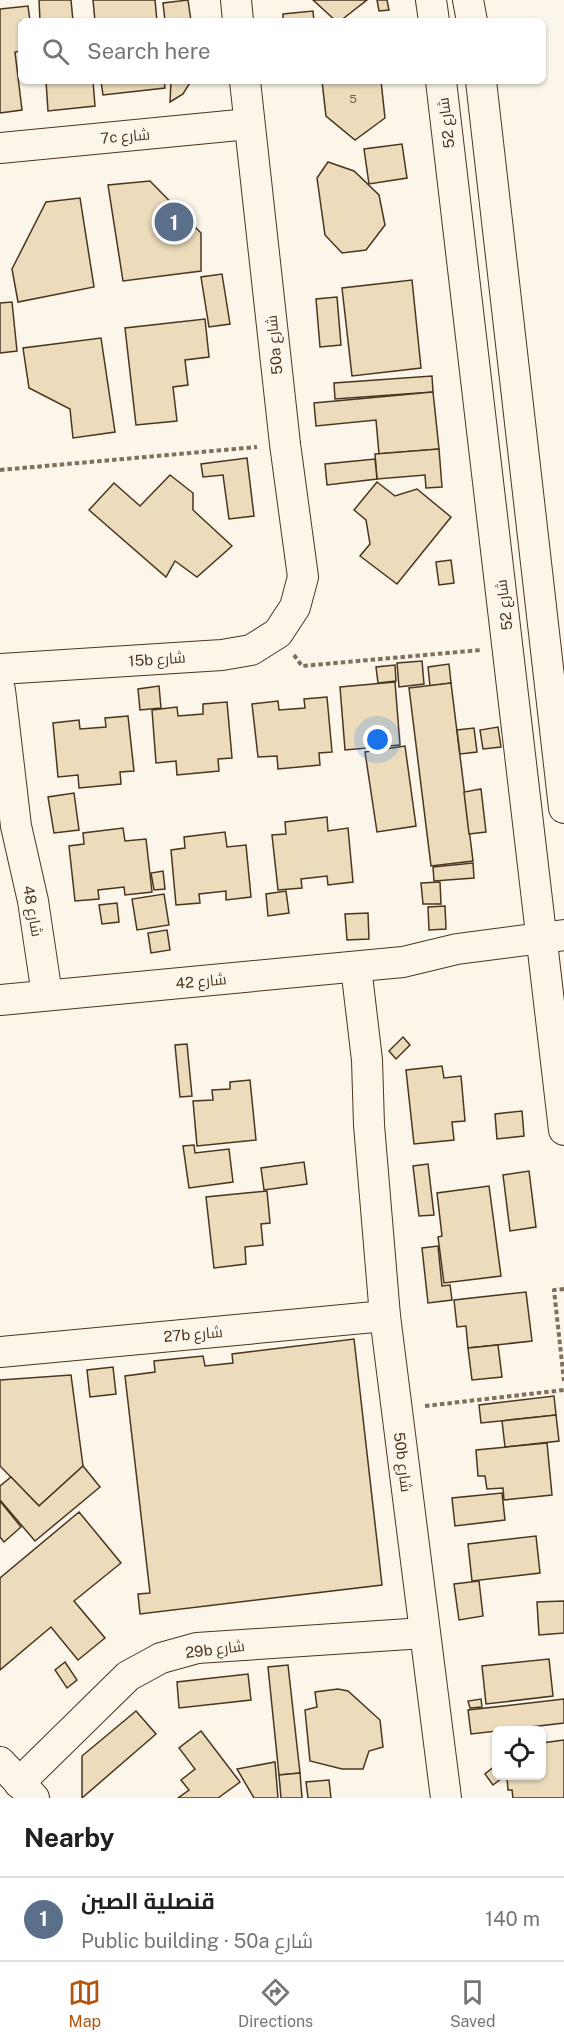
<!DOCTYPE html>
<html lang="en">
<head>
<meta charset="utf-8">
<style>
	:root { --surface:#fff; --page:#f6f6f6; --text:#202124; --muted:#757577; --line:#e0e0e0; --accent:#b45309 }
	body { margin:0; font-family:"Public Sans",Cairo,sans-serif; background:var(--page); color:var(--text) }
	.controls { position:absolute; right:18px; bottom:18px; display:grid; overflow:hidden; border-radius:9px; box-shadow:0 2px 4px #0004 }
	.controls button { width:54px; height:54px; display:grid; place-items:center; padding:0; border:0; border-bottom:2px solid var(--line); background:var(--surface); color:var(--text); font:30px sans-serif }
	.you { position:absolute; left:378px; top:740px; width:21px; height:21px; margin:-15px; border:4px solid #fff; border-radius:50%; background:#1a73e8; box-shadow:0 0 0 9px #1a73e833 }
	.badge { display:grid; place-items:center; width:39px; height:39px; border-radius:50%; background:var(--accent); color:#fff; font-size:20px; font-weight:700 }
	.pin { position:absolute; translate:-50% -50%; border:3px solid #fff; box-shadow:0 2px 6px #0006 }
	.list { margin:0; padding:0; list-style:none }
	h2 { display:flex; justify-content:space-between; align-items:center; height:78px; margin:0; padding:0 24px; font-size:26px }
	h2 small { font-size:20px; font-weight:400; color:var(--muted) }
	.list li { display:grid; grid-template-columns:39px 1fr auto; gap:18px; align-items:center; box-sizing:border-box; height:84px; padding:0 24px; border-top:2px solid var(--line) }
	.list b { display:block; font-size:22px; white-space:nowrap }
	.list p { margin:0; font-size:20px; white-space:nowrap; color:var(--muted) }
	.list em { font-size:20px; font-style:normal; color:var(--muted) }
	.icon { flex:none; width:33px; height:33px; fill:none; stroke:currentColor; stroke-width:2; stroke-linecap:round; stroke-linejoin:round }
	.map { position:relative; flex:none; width:564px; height:1798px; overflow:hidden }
	.search { position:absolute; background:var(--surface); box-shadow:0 2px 4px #0004; left:18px; right:18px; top:18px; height:66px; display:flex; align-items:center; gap:15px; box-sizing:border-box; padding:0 21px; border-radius:9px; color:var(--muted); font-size:22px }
	.sheet { height:162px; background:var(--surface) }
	nav { display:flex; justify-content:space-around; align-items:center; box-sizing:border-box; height:84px; border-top:2px solid var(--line); background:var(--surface); font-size:16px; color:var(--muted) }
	nav a { display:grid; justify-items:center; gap:3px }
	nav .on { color:var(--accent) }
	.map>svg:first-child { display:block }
	.building { fill:#ecdcbc; stroke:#4a3520; stroke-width:1.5 }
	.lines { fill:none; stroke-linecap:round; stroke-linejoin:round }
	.minor-casing { stroke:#4a3520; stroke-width:32 }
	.path { stroke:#7f6f5c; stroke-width:4; stroke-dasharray:4.5 3; stroke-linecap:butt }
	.minor { stroke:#fbf6e9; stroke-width:30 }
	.labels { text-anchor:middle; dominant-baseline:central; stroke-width:4.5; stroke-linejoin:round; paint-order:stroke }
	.number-label { font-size:12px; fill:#725f47 }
	.street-label { font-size:15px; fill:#4a3520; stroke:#fbf6e9 }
</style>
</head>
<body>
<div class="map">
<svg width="564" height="1798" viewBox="0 0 564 1798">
	<rect width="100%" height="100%" fill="#fbf6e9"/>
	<g class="building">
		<path d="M39 0H71L73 21H40Z"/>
		<path d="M93 0H155L157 21H95Z"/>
		<path d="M188 0 191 21H165L163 3Z"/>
		<path d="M313 0H367L340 21H336Z"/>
		<path d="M377 0H387L389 10 379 11Z"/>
		<path d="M28 6 30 21H21V51L15 52 22 110 0 113V9Z"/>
		<path d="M313 11 314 21H283V14Z"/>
		<path d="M46 81H93L95 106 48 111Z"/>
		<path d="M101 81H164L165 88 103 95Z"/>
		<path d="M171 81H191L183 94 170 102Z"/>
		<path d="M322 81H381L385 118 355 140 326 116Z"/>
		<path d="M402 144 407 178 369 184 364 149Z"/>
		<path d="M328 162 354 171 379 195 385 225 366 250 342 253 325 235 317 178Z"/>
		<path d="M150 181 201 233V271L123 281 108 185Z"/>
		<path d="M80 198 94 287 18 302 12 269 46 202Z"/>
		<path d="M222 274 230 324 209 327 201 277Z"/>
		<path d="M412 280 421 368 352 376 342 288Z"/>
		<path d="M337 297 341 345 320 347 316 299Z"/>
		<path d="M12 302 17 351 0 353V303Z"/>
		<path d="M205 319 209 357 185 360 188 385 173 387 177 421 136 425 125 328Z"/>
		<path d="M101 338 115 432 73 438 70 409 29 388 23 348Z"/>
		<path d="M432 376 433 392 335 399 334 383Z"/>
		<path d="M433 392 439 449 379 454 376 420 316 426 314 403Z"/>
		<path d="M439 449 442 487 426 488 425 475 377 479 375 454Z"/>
		<path d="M247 458 254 516 229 519 223 475 203 477 201 464Z"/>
		<path d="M375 459 377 479 327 485 325 464Z"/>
		<path d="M170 475 193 493V510L232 546 197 577 175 561 166 577 89 510 114 483 140 506Z"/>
		<path d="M377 482 395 496 417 489 451 517 397 584 360 556 370 544 366 520 354 510Z"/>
		<path d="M451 560 454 583 439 585 436 562Z"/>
		<path d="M422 661 424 684 399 687 397 663Z"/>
		<path d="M449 664 451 683 430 686 428 667Z"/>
		<path d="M395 665 396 681 378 683 376 667Z"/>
		<path d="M395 682 400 745 345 750 340 687Z"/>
		<path d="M451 683 473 861 431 866 409 688Z"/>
		<path d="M159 686 161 708 140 710 138 689Z"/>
		<path d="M327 697 332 752 319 753 320 765 278 769 277 756 258 757 252 704 278 701 279 710 305 708 304 699Z"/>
		<path d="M227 702 232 758 218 759 219 771 177 775 176 761 156 763 152 710 177 707 178 716 203 714V704Z"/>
		<path d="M128 716 134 771 120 772 121 784 79 788 78 775 58 777 53 723 79 720 80 729 106 727 105 718Z"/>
		<path d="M498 727 501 747 483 749 480 730Z"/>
		<path d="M474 728 477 752 460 754 457 730Z"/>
		<path d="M405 746 416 826 377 832 365 752Z"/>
		<path d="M481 789 486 832 469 834 464 792Z"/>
		<path d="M74 793 79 830 54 833 48 797Z"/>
		<path d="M327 817 328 831 348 828 353 882 328 885 327 876 301 879 302 888 278 890 272 835 286 834 285 822Z"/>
		<path d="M123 828 125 841 146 839 152 892 125 895 124 887 98 890 99 899 75 901 69 846 84 844 83 833Z"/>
		<path d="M225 832 227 847 246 845 251 897 226 900V891L199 894 200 903 176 905 171 850 185 848 184 837Z"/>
		<path d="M473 863 474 878 434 881 433 867Z"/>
		<path d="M163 871 165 889 154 890 151 873Z"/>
		<path d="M440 882 441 904H423L421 883Z"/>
		<path d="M286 891 289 913 268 916 266 894Z"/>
		<path d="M164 894 169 925 137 930 132 899Z"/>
		<path d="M117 903 119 922 102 924 99 905Z"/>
		<path d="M445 906 446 929 429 930 428 907Z"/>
		<path d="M368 913 369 939 347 940 345 914Z"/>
		<path d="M167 930 170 950 151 953 148 933Z"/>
		<path d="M403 1037 410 1045 396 1059 389 1051Z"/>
		<path d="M187 1044 192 1096 180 1097 175 1045Z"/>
		<path d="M442 1066 444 1078 461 1076 465 1121 452 1122 454 1140 414 1144 406 1070Z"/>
		<path d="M250 1080 256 1140 197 1146 193 1101 213 1100 212 1090 230 1089V1082Z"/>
		<path d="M522 1111 524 1136 497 1139 495 1114Z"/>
		<path d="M194 1145 195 1153 229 1149 233 1182 189 1188 183 1146Z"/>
		<path d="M304 1162 307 1184 264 1190 261 1168Z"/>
		<path d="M428 1164 434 1215 419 1216 413 1166Z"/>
		<path d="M529 1171 536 1227 510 1231 503 1175Z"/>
		<path d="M489 1186 501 1276 444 1283 438 1237 442 1236 437 1193Z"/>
		<path d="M267 1191 270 1223 261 1224 263 1245 245 1247 246 1264 214 1268 206 1197Z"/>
		<path d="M438 1246 442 1286 450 1285 452 1300 428 1303 422 1248Z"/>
		<path d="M526 1292 532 1341 468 1348 466 1326 457 1327 454 1300Z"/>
		<path d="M354 1339 382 1585 140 1614 138 1594 150 1593 125 1376 155 1372 154 1361 203 1356 205 1366 233 1363 232 1354Z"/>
		<path d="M498 1345 502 1377 472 1380 468 1348Z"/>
		<path d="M113 1367 116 1394 90 1397 87 1370Z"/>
		<path d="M71 1375 83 1466 39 1506 0 1466V1380Z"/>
		<path d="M554 1396 556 1415 481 1423 479 1405Z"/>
		<path d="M556 1415 559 1441 505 1447 502 1421Z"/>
		<path d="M547 1443 552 1495 504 1500 503 1488 487 1489 485 1476H478L476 1450Z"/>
		<path d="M83 1466 100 1487 35 1541 0 1500V1486L11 1477 39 1506Z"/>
		<path d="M502 1493 505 1520 455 1526 452 1498Z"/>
		<path d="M0 1501 21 1527 4 1542 0 1537Z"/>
		<path d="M79 1512 121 1563 74 1601 105 1638 78 1660 51 1627 0 1670V1578Z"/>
		<path d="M536 1536 540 1573 472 1581 468 1544Z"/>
		<path d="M479 1581 483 1616 459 1620 454 1584Z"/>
		<path d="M564 1601V1633L539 1635 537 1602Z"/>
		<path d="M549 1659 553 1696 486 1704 482 1666Z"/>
		<path d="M65 1662 77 1680 67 1688 55 1670Z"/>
		<path d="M288 1665 300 1773 279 1775 268 1667Z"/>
		<path d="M248 1674 251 1700 179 1708 177 1682Z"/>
		<path d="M338 1689 348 1691 380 1720 383 1747 369 1751 363 1769H342L310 1761 305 1710 317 1707 315 1692Z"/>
		<path d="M481 1699 482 1707 470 1708 468 1701Z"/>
		<path d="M564 1699V1723L471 1734 468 1710Z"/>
		<path d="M136 1711 156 1734 82 1798V1756Z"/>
		<path d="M201 1731 240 1782 218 1798H178L189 1790 181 1780 195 1769 179 1748Z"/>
		<path d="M564 1740V1798H513L512 1790H508L507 1777 542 1776V1743Z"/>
		<path d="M275 1762 278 1798H254L237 1769Z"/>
		<path d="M496 1765V1776H505L493 1785 485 1774Z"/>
		<path d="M300 1773 302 1798H281L279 1775Z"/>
		<path d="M329 1780 331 1798H308L306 1782Z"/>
	</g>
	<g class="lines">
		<g class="minor-casing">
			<g id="minor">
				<path d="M236 0 238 21"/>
				<path d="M431 0 434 21"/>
				<path d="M468 0 472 21"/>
				<path d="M441 81 564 1130"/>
				<path d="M481 81 564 808"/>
				<path d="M0 148 249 124"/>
				<path d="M0 669 222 655 251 650 278 633 295 607 303 577 285 444 245 81"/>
				<path d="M0 690 16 826 33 901 47 995"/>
				<path d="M356 967 367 1060 369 1125 385 1316 446 1798"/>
				<path d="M0 1000 403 962 457 949 564 935"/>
				<path d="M0 1352 385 1316"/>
				<path d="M0 1762 34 1798"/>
				<path d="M19 1783 128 1676 161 1658 197 1648 424 1633"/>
			</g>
		</g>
		<g class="path">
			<path d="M0 470 257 447"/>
			<path d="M294 655 302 666 481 650"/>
			<path d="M564 1289 554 1290 564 1381"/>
			<path d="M425 1406 564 1390"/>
		</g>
		<use href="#minor" class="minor"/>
	</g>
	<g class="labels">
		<g class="number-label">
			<text x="353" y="99">5</text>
		</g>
		<g class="street-label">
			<text transform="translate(446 123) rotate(-97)">شارع 52</text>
			<text transform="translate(125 136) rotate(-5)">7c شارع</text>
			<text transform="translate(274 345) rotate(-96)">50a شارع</text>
			<text transform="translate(504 605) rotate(-97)">شارع 52</text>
			<text transform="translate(157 659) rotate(-4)">15b شارع</text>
			<text transform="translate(33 911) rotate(80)">شارع 48</text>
			<text transform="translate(201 981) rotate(-5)">شارع 42</text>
			<text transform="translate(193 1334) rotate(-5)">27b شارع</text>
			<text transform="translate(403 1462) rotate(83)">50b شارع</text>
			<text transform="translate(215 1649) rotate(-7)">29b شارع</text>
		</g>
	</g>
</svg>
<div class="controls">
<button><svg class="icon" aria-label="locate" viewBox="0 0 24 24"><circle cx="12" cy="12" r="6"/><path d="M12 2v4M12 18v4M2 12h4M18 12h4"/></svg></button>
</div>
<div class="you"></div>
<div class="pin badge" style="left:174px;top:222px;background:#5c6f8a">1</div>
<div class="search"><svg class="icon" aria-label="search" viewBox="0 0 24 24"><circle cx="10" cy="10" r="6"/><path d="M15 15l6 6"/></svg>Search here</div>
</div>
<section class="sheet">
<h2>Nearby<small></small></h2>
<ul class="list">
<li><span class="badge" style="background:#5c6f8a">1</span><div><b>قنصلية الصين</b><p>Public building · 50a شارع</p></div><em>140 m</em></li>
</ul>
</section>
<nav>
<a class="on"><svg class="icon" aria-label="map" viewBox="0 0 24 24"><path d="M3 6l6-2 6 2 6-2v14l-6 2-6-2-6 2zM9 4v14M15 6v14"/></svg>Map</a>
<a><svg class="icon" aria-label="directions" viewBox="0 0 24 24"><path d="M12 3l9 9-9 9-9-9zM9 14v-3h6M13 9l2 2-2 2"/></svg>Directions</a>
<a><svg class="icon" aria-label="saved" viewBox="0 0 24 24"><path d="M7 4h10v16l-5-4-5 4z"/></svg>Saved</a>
</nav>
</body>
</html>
